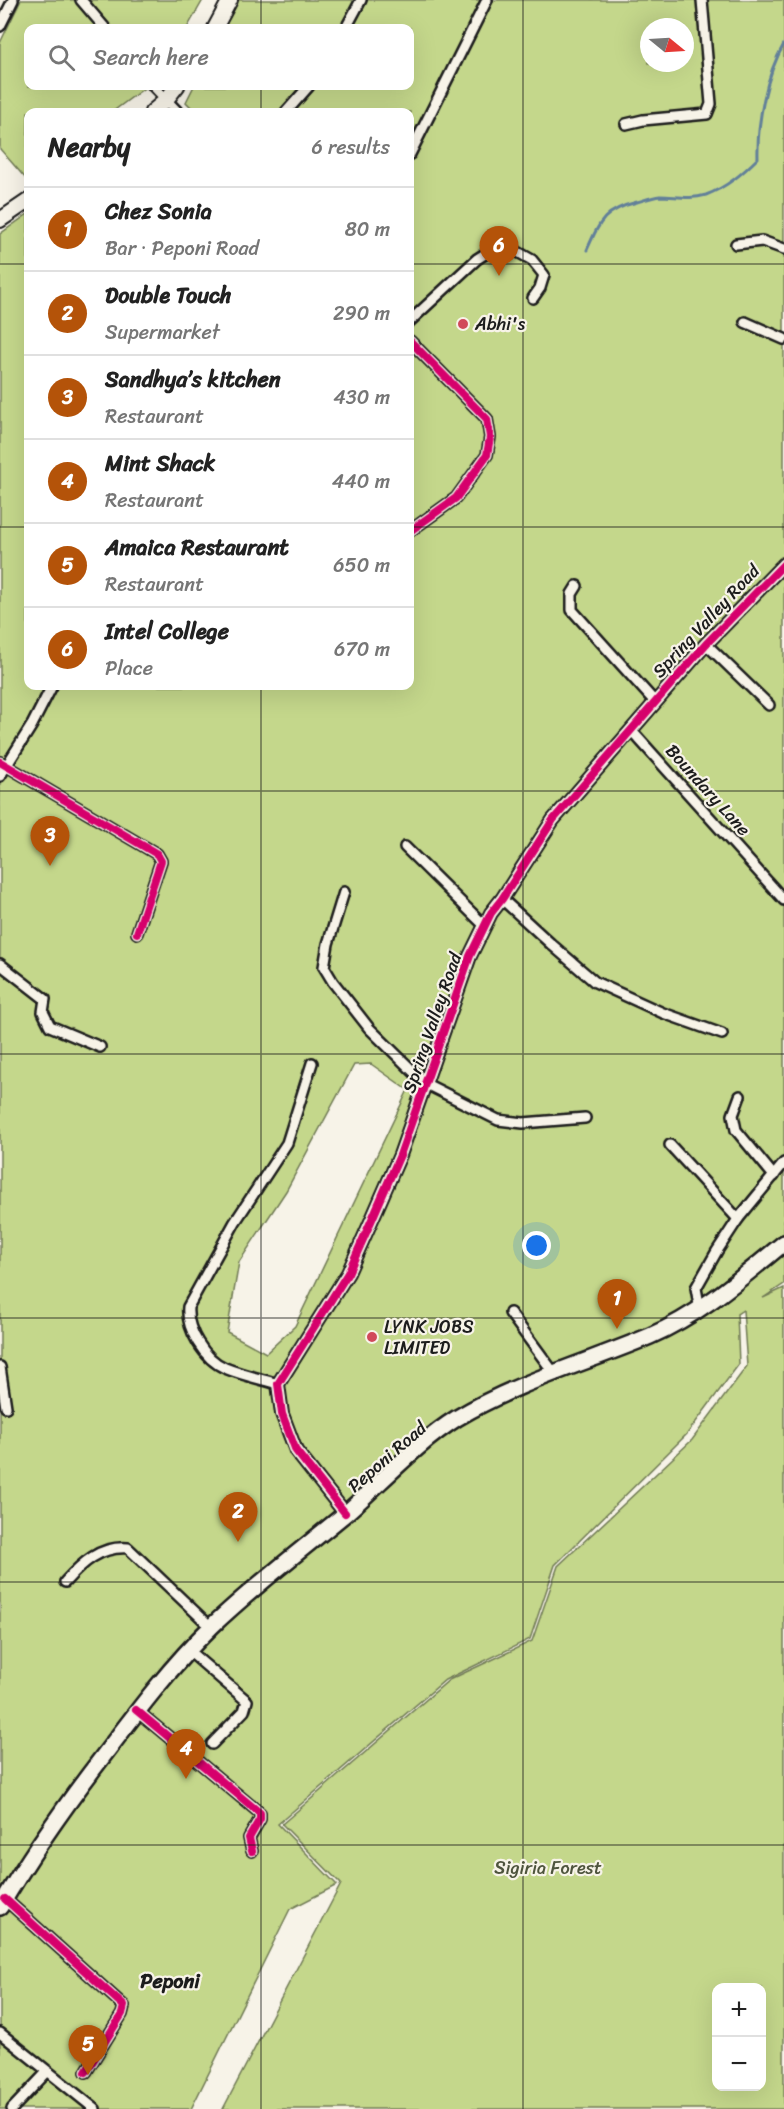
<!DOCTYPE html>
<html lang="en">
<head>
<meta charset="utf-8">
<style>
	:root { --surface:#fff; --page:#f2f2f2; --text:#222; --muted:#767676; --line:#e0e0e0; --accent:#b45309 }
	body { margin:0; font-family:Sriracha,sans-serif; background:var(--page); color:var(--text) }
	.controls { position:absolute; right:18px; bottom:18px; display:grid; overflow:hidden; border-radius:12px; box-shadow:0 6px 24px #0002 }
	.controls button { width:54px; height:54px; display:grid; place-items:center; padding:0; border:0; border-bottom:2px solid var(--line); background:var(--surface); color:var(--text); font:30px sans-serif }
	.compass { position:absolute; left:640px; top:18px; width:54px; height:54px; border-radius:50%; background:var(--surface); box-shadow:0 6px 24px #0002; rotate:108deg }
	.you { position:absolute; left:537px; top:1246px; width:21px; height:21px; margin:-15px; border:4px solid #fff; border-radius:50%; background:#1a73e8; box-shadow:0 0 0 9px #1a73e833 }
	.badge { display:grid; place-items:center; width:39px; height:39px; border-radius:50%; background:var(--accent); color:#fff; font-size:20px; font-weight:700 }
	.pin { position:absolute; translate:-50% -50px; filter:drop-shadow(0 2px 3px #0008) }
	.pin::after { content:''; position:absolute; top:32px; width:21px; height:18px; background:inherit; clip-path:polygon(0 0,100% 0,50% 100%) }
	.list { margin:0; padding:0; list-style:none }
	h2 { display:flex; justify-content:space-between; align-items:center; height:78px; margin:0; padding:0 24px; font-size:26px }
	h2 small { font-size:20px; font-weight:400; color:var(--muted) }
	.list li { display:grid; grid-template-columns:39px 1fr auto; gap:18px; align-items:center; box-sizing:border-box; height:84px; padding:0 24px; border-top:2px solid var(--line) }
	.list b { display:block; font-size:22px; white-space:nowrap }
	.list p { margin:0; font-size:20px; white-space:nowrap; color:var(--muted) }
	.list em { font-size:20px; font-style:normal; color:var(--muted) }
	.icon { flex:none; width:33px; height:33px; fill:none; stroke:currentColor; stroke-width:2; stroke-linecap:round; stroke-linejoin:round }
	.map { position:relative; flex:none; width:784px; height:2109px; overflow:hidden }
	.search { position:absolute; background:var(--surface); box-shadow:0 6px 24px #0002; left:24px; top:24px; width:390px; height:66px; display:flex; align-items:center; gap:15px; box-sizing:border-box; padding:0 21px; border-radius:12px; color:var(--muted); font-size:22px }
	.panel { position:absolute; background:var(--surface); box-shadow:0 6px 24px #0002; left:24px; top:108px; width:390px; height:582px; border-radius:12px }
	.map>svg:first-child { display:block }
	.green { fill:#c4d78b; stroke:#707a54; stroke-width:1.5; fill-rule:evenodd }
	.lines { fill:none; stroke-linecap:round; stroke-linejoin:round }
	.stream { stroke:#628099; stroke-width:3 }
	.minor-casing { stroke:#1c1c1c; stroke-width:14 }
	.tertiary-casing { stroke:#1c1c1c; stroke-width:16 }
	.secondary-casing { stroke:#1c1c1c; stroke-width:18 }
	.primary-casing { stroke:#1c1c1c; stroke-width:20 }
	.minor { stroke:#f7f3e8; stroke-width:9 }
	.tertiary { stroke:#f7f3e8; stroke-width:12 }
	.secondary { stroke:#f7f3e8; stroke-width:14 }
	.primary { stroke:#f7f3e8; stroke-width:15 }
	.cycleway-casing { stroke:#f7f3e8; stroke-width:11 }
	.cycleway { stroke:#d6006c; stroke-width:8 }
	.grid { fill:none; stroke:#1c1c1c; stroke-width:1.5; stroke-opacity:0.55 }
	.poi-dot { fill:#d1495b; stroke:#f7f3e8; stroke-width:2 }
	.labels { text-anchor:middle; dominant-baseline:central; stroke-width:4.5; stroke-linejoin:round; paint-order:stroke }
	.poi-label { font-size:18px; fill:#1c1c1c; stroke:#f7f3e8; text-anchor:start }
	.street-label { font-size:18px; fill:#1c1c1c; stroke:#f7f3e8 }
	.park-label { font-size:18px; fill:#4e543d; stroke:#f7f3e8 }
	.neighbourhood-label { font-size:20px; font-weight:bold; fill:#1c1c1c; stroke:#f7f3e8 }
</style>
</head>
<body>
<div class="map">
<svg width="784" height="2109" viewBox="0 0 784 2109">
	<rect width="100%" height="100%" fill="#f7f3e8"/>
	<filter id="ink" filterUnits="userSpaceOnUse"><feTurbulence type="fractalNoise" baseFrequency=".0167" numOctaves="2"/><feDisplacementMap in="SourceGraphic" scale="12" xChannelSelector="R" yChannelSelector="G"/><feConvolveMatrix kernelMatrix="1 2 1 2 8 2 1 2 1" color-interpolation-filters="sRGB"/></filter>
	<g filter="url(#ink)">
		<g class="green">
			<path d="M21 0H203L187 28H28V86H147L112 112H28L27 180 0 149V43Z"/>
			<path d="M233 0H784V1284L763 1298 784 1288V2109H223L341 1884 282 1824 449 1680 532 1641 558 1566 692 1440 747 1366 743 1310 737 1314 739 1364 687 1434 555 1565 530 1639 445 1680 278 1824 337 1885 290 1909 191 2109H0V234L28 214V686H410V112H196L186 102 194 86H410V28H220ZM649 27H685V63H649ZM371 1064 408 1090 295 1326 266 1353 227 1332 239 1262 286 1191 354 1065ZM716 1988H762V2086H716Z"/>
		</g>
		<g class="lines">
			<path class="stream" d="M587 250C600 220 605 210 637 202 644 200 652 197 660 196 676 196 690 200 706 195 727 187 743 173 758 158 757 122 766 75 784 44"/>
			<g class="minor-casing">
				<g id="minor">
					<path d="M81 0 105 28"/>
					<path d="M0 26 13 0"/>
					<path d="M346 28 361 0"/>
					<path d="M153 86 178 112"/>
					<path d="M286 112 309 86"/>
					<path d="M626 124 643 120 707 114 711 104 702 0"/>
					<path d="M410 154 487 0"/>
					<path d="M736 244 762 241 784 249"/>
					<path d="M410 321 477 259 488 252 509 247 532 260 544 275 540 288 533 298"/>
					<path d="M745 322 784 339"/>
					<path d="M410 341 487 419 490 437 487 455 456 498 410 531"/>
					<path d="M577 586 572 594V610L655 702"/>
					<path d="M706 644 769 705"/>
					<path d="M631 730 784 900"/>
					<path d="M0 762 157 854 161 861 137 933"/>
					<path d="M0 776 32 725 52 686"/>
					<path d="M405 847 485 926"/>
					<path d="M344 892 328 944 324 967 333 982 369 1028 426 1084 498 1120 523 1123 585 1118"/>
					<path d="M502 899 551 944 595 982 663 1013 722 1034"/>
					<path d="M0 964 45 999 43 1012 50 1026 100 1047"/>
					<path d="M740 1096 733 1115 736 1130 774 1176"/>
					<path d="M670 1145 738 1219"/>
					<path d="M700 1310 696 1288 717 1251 738 1219 784 1163"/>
					<path d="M510 1313 554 1373"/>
					<path d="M0 1367 6 1407"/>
					<path d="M278 1384C261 1379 242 1375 225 1368 204 1359 186 1329 188 1307L235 1222 287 1143 312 1063"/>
					<path d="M65 1582C82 1563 100 1546 128 1548L211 1627"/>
					<path d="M189 1651 247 1701 244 1711 212 1744"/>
					<path d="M136 1710 260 1813V1819L249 1838 252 1851"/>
					<path d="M5 1899 124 2006 122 2014 86 2072"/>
					<path d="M0 2033 95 2109"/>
					<path d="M12 2109 47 2072"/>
				</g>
			</g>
			<g class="tertiary-casing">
				<path id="tertiary" d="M345 1513 296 1451 282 1414 278 1384 348 1273 373 1217 400 1155 470 956 491 913 502 899 553 820 706 644 784 564"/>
			</g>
			<g class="secondary-casing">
				<g id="secondary">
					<path d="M215 28 230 0"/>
					<path d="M152 112 166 100 177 86"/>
					<path d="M0 220 28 201"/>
				</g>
			</g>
			<g class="primary-casing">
				<path id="primary" d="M0 1907C31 1854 67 1803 104 1755 138 1710 172 1665 212 1626 254 1586 300 1551 345 1514 381 1483 417 1443 457 1418 517 1382 586 1363 650 1336 701 1314 741 1278 784 1243"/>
			</g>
			<use href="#minor" class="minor"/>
			<use href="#tertiary" class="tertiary"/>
			<use href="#secondary" class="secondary"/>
			<use href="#primary" class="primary"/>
			<g class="cycleway-casing">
				<g id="cycleway">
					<path d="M410 341 487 419 490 437 487 455 456 498 410 531"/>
					<path d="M0 762 157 854 161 861 137 933"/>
					<path d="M345 1513 296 1451 282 1414 278 1384 348 1273 373 1217 400 1155 470 956 491 913 502 899 553 820 706 644 784 564"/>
					<path d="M136 1710 260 1813V1819L249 1838 252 1851"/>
					<path d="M5 1899 124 2006 122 2014 86 2072"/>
				</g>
			</g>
			<use href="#cycleway" class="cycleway"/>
		</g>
	</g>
	<path class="grid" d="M261 0V28M523 0V2109M261 86V112M0 264H28M410 264H784M0 527H28M410 527H784M261 686V2109M0 791H784M0 1054H784M0 1318H784M0 1582H784M0 1845H784"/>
	<g class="poi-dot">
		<circle cx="463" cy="324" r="6"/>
		<circle cx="372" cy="1337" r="6"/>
	</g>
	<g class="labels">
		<g class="poi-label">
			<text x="475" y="324">Abhi's</text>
			<text x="384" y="1327">LYNK JOBS<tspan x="384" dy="21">LIMITED</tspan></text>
		</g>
		<g class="street-label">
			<text transform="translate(706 621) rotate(-47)">Spring Valley Road</text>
			<text transform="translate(708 790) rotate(48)">Boundary Lane</text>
			<text transform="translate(432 1023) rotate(-71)">Spring Valley Road</text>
			<text transform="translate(387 1457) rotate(-41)">Peponi Road</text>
		</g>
		<g class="park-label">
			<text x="548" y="1868">Sigiria Forest</text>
		</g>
		<g class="neighbourhood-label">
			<text x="170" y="1981">Peponi</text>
		</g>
	</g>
</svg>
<div class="controls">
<button>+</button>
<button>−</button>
</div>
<svg class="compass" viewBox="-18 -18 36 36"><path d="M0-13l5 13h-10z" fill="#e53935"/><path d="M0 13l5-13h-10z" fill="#767676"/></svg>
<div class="you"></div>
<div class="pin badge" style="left:617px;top:1329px">1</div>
<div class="pin badge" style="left:238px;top:1542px">2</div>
<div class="pin badge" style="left:50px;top:866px">3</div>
<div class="pin badge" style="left:186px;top:1779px">4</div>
<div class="pin badge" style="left:88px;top:2075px">5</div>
<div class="pin badge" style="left:499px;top:276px">6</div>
<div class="search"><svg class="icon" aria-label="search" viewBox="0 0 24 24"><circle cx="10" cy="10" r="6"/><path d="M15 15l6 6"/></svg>Search here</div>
<section class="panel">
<h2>Nearby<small>6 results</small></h2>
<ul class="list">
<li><span class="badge">1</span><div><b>Chez Sonia</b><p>Bar · Peponi Road</p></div><em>80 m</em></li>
<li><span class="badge">2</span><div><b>Double Touch</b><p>Supermarket</p></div><em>290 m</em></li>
<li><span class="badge">3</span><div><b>Sandhya’s kitchen</b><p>Restaurant</p></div><em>430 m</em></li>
<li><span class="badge">4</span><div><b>Mint Shack</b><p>Restaurant</p></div><em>440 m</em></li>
<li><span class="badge">5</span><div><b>Amaica Restaurant</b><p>Restaurant</p></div><em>650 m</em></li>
<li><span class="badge">6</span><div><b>Intel College</b><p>Place</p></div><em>670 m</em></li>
</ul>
</section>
</div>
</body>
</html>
